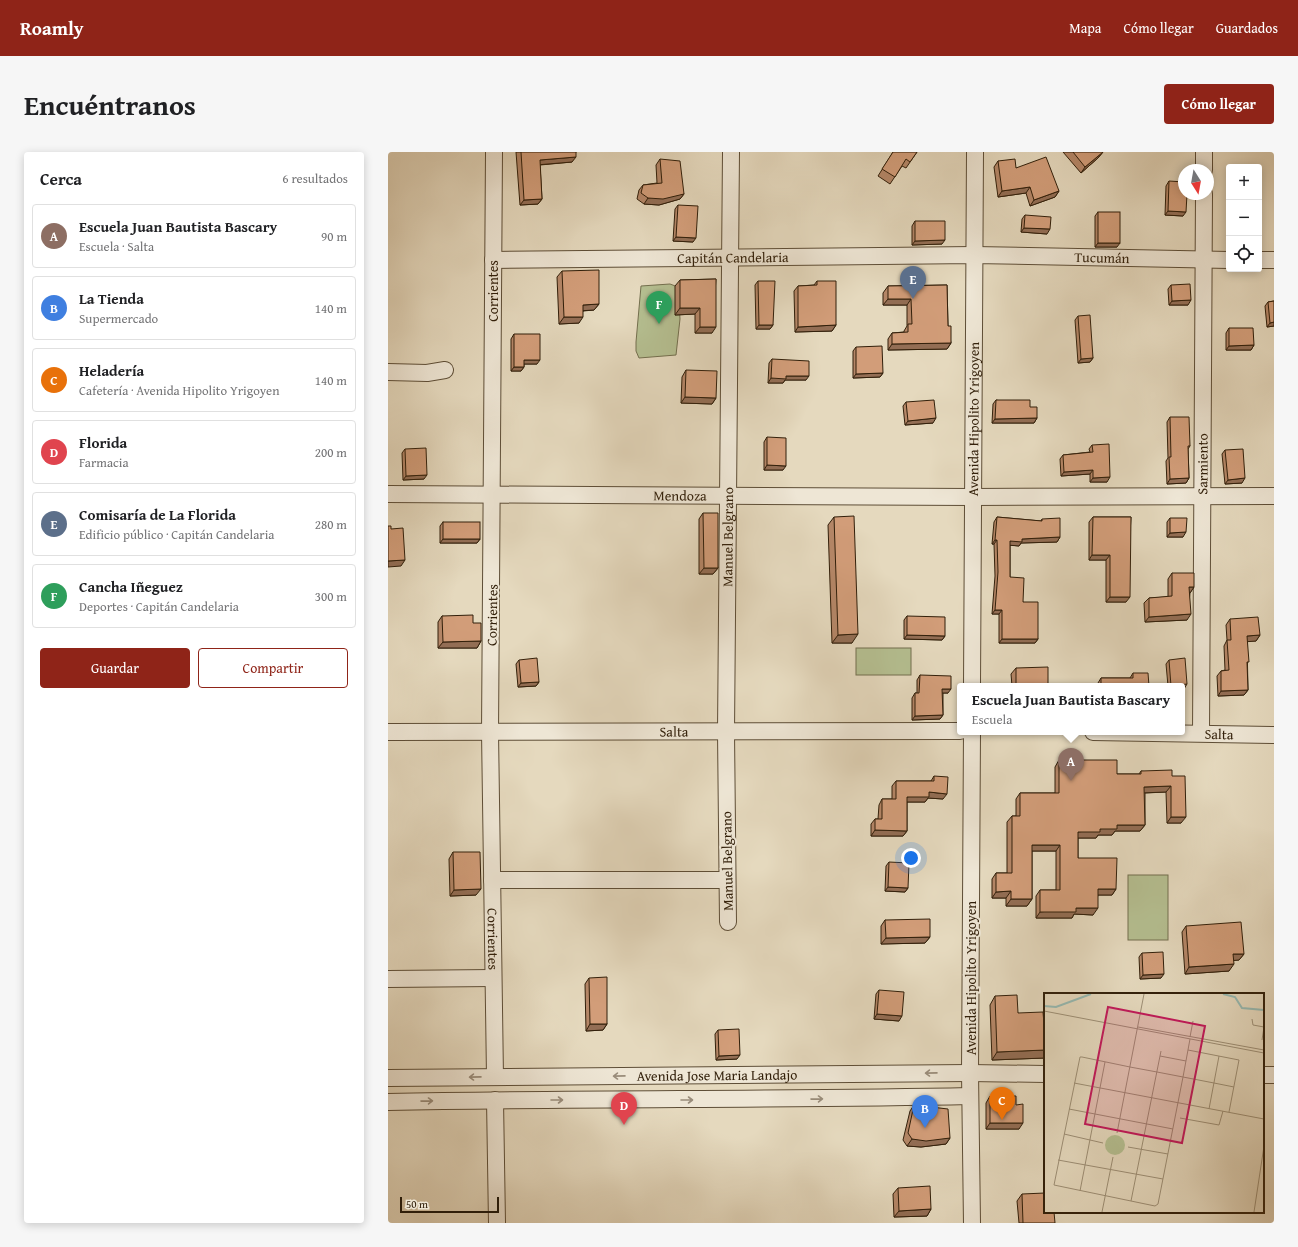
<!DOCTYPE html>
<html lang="es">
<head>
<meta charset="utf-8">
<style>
	:root { --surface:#fff; --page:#f6f6f6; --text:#202124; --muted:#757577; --line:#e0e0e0; --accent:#8f2418 }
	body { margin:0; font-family:"Gentium Book Plus",serif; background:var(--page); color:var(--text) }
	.controls { position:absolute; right:12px; top:12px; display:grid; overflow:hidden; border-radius:4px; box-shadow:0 2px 10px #0003 }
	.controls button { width:36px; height:36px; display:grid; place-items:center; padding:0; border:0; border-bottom:1px solid var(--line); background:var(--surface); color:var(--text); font:20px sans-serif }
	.compass { position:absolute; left:790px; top:12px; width:36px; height:36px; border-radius:50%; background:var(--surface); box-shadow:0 2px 10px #0003; rotate:169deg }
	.scale { position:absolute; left:12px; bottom:10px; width:99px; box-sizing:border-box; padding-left:4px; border:2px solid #311f0a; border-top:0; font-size:11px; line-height:14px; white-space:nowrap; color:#311f0a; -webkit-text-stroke:3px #eee6d5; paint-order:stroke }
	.you { position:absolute; left:523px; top:706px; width:14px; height:14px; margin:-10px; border:3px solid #fff; border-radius:50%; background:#1a73e8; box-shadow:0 0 0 6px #1a73e833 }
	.badge { display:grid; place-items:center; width:26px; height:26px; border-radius:50%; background:var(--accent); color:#fff; font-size:13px; font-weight:700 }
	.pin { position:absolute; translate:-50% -33px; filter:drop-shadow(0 1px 2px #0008) }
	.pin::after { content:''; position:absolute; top:21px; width:14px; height:12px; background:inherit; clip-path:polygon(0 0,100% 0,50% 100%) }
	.popup { position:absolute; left:569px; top:531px; width:228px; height:52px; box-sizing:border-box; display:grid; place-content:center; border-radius:4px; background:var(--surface); filter:drop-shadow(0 1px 3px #0005); font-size:13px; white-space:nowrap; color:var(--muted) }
	.popup b { font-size:15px; color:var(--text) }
	.popup::after { content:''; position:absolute; left:50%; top:100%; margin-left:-8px; border:8px solid transparent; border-top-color:var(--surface) }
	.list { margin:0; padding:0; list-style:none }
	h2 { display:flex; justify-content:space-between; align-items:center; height:52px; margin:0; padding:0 16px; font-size:17px }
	h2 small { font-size:13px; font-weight:400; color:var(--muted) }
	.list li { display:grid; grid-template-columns:26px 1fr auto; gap:12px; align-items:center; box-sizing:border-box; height:64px; margin:0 8px 8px; padding:0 8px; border:1px solid var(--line); border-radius:4px }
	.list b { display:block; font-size:15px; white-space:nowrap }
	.list p { margin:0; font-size:13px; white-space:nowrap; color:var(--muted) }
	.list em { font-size:13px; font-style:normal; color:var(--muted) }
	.actions { display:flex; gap:8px; padding:12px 16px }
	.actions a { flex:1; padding:9px 0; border:1px solid var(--accent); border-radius:4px; text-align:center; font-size:14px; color:var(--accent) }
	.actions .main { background:var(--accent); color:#fff }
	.icon { flex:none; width:22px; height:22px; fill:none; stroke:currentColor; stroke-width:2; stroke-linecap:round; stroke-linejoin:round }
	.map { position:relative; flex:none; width:886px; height:1071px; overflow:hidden; border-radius:4px }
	header { display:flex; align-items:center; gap:24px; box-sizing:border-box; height:56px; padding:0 20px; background:var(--accent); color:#fff }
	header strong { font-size:19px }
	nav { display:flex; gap:22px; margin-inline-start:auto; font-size:14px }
	.intro { display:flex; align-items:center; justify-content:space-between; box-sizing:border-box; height:96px; padding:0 24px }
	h1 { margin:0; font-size:28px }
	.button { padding:10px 18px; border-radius:4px; background:var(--accent); color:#fff; font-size:14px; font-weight:700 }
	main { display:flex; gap:24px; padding:0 24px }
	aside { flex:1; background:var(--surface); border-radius:4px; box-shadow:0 2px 10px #0003 }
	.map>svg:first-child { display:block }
	.green { fill:#b5bf91; stroke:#736f4e }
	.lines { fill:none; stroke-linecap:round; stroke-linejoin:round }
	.minor-casing { stroke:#5e4e37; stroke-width:18 }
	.minor { stroke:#eee6d5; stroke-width:16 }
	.wall { fill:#b58768; stroke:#311f0a }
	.shaded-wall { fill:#936e55; stroke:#311f0a }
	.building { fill:#d29d79; stroke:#311f0a }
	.oneway { stroke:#998c7a }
	.labels { text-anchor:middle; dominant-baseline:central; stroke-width:4; stroke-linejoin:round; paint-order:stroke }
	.street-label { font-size:14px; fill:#311f0a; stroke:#eee6d5 }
	.inset-river { fill:none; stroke:#96bab3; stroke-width:2 }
	.inset-road { fill:none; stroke:#9d8f76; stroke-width:1 }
	.view { fill:#c2185b; fill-opacity:0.15; stroke:#c2185b; stroke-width:2 }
	.inset-edge { fill:none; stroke:#311f0a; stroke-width:2 }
</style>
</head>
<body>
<header>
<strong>Roamly</strong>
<nav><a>Mapa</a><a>Cómo llegar</a><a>Guardados</a></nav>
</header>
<div class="intro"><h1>Encuéntranos</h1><a class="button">Cómo llegar</a></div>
<main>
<aside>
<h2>Cerca<small>6 resultados</small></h2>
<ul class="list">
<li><span class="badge" style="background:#8d6e63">A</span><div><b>Escuela Juan Bautista Bascary</b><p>Escuela · Salta</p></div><em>90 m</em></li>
<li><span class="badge" style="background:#3f7fe0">B</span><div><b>La Tienda</b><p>Supermercado</p></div><em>140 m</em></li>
<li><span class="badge" style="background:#e8710a">C</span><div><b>Heladería</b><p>Cafetería · Avenida Hipolito Yrigoyen</p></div><em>140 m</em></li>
<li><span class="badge" style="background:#e0444e">D</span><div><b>Florida</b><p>Farmacia</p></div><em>200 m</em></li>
<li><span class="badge" style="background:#5c6f8a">E</span><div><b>Comisaría de La Florida</b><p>Edificio público · Capitán Candelaria</p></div><em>280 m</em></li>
<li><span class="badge" style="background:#2e9e5b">F</span><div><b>Cancha Iñeguez</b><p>Deportes · Capitán Candelaria</p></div><em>300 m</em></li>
</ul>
<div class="actions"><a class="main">Guardar</a><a>Compartir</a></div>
</aside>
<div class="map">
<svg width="886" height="1071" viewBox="0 0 886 1071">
	<rect width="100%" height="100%" fill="#e5d9be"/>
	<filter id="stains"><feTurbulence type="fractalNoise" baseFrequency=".005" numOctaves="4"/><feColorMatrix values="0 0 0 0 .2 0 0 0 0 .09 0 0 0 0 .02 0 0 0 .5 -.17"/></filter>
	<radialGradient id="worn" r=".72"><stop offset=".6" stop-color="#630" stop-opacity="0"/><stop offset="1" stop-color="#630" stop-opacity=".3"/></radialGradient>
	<g class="green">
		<path d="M282 132 290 135 292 167 288 203 251 206 248 199V190L253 134Z"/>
		<rect x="468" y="496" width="55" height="27"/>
		<rect x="740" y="723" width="40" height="65"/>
	</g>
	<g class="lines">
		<g class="minor-casing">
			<g id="minor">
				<path id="s1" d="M106 0 102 580 107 925"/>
				<path d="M816 18V0"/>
				<path id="s2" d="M105 108 586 103 841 108"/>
				<path d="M871 108H886"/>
				<path d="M0 220 39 221 57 218"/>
				<path id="s3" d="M0 342 585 345 886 344"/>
				<path id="s4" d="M584 534 587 0"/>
				<path id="s5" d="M0 580 572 579"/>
				<path d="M584 580 582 921 584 1071"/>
				<path id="s6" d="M705 580 886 583"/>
				<path id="s7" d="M813 581 816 42"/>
				<path d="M104 728H339"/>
				<path id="s8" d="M340 770 338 580 343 0"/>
				<path d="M0 827 105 826"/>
				<path d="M875 923H886"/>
				<path id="s9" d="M0 926 582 921 657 922"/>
				<path d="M107 948 109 1071"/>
				<path d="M0 950C194 946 388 948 582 944"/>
			</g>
		</g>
		<use href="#minor" class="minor"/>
	</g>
	<g class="wall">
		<path d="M128 0H188L184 10 152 13 154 47 150 52 132 53Z"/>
		<path d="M505 0H529L518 16 514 14 502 32 490 24Z"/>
		<path d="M675 0H715L710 6 693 21Z"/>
		<path d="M272 7 296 42 292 47 271 53 256 52 249 47 251 38 255 33 269 31 268 13Z"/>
		<path d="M610 9 628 16 671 39 667 45 642 54 638 41 610 45 606 15Z"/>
		<path d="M781 29 795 64 777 63 778 34Z"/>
		<path d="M290 53 305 90 285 89 287 57Z"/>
		<path d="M710 60 729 95H707V64Z"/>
		<path d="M637 63 659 82 633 80 634 67Z"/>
		<path d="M527 69 554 92 524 93V74Z"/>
		<path d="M174 119 211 152 206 158 195 159 191 171 171 172 169 125Z"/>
		<path d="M328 127 324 181H307V162L287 163V134L292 128Z"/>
		<path d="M370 129 385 173 382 177H368L367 133Z"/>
		<path d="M429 129 448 173 444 179 407 180 406 139 410 134 426 133Z"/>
		<path d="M559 133 560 174 563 191 559 197 500 198V187L504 181 516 180V179L519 174V153H495V141L500 134Z"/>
		<path d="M783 133 800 153H781L780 137Z"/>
		<path d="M886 149V174L879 175 877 154 880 150Z"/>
		<path d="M690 164 705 206 702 210 690 211 687 168Z"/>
		<path d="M841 176 866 193 863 198H838V181Z"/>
		<path d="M126 182 149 212H136V215L133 219H123V187Z"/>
		<path d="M468 195 495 221 492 225 465 226V199Z"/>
		<path d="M384 207 418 228H397L395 231H380L381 211Z"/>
		<path d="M298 218 328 246 324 252 293 251 294 225Z"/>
		<path d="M608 248 642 255 649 266 646 271H604L605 252Z"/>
		<path d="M518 250 545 271 517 273 515 254Z"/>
		<path d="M782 265 802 294 800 297 801 326 798 331 779 332 778 309 780 306 779 270Z"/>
		<path d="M379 285 395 318H376V290Z"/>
		<path d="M704 293 719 330H702V322L673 324 672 307 675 303 702 300 701 297Z"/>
		<path d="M17 297 36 327 15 328 14 301Z"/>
		<path d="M837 298 854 331 837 332 834 302Z"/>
		<path d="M315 361 330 416 325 422H311V367Z"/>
		<path d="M446 365 464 491H444L440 373Z"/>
		<path d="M609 365 653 369 654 367 672 385 669 390 633 391 631 394 622 393V425L635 450 650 487 647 491H611V462H604L607 424 606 392H604L606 370Z"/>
		<path d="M705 365H743L738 450H718V408H701V370Z"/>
		<path d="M782 366 795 385H779V370Z"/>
		<path d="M55 370 92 387 89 391H52V374Z"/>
		<path d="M784 421 806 435 802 441 799 468 757 470 756 451 761 446 780 445V427Z"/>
		<path d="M54 464 85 471 93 489 89 496H50V470Z"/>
		<path d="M519 464 557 484 554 488 516 487V468Z"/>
		<path d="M842 467 872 483 868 489H859L860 538 856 543 830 544 829 524 833 519 837 518 836 494 839 488 838 473Z"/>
		<path d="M131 508 151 530 148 534 130 535 128 512Z"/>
		<path d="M781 508 796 537H794V534H780L778 512Z"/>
		<path d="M628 516 660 534H624L623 522Z"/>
		<path d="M745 521 761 534H710V531L713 526H742Z"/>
		<path d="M532 523 560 541H555V563L552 567 524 568V546L527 541H529V528Z"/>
		<path d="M671 608 729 622H751L753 619 784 624 793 671H779L778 640 757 641V673L752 679H727L724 683H710L708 686H690V706L728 737 724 743H710L705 763 686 762 684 766H648V744L652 738H668V699H644V747L639 754H618V746H604V727L608 721H619V670L624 664H628V647L632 641H667V615Z"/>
		<path d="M546 624 555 647 540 646 537 650H519V679L515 684H483V672L487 667H490L491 653 494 647H504V634L508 629H543Z"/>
		<path d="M65 700 88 743 62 744 61 707Z"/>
		<path d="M501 710 520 736 517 740 497 739 498 714Z"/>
		<path d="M497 768 542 785 537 791 493 792V774Z"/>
		<path d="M798 774 856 802 851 808H845L841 819 797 822 794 780Z"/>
		<path d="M754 801 773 826 752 827 751 805Z"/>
		<path d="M201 826 219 872 215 878 198 879 197 832Z"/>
		<path d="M491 838 511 869 486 867 488 842Z"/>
		<path d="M607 844 630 861 656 872H657V906L604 908 602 853Z"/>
		<path d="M330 878 349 907 328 908 327 882Z"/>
		<path d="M602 944 628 953 631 977H598V951Z"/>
		<path d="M526 953 562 986 558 992 533 995 519 994 515 988 522 959Z"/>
		<path d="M510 1036 543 1057 539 1064 506 1065 505 1042Z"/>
		<path d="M634 1042 667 1071H631L629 1049Z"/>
	</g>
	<g class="shaded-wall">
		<path d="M715 0 710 6 693 21 697 15Z"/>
		<path d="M188 5 184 10 148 13 152 8Z"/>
		<path d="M642 35 638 41 610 45 614 39Z"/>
		<path d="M671 39 667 45 642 54 646 48Z"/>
		<path d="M296 42 292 47 271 53 256 52 260 46Z"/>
		<path d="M154 47 150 52 132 53 136 48Z"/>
		<path d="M780 59 798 60 795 64 777 63Z"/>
		<path d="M636 76 662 77 659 82 633 80Z"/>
		<path d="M288 85 308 86 305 90 285 89Z"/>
		<path d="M557 88 554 92 524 93 527 89Z"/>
		<path d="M710 91H732L729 95H707Z"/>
		<path d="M500 147H523L519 153H495Z"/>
		<path d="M803 148 800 153H781L784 149Z"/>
		<path d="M211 152 206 158 190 159 195 153Z"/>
		<path d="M292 156H312L307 162 287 163Z"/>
		<path d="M176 165H195L191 171 171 172Z"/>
		<path d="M886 170V174L879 175 882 171Z"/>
		<path d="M371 173H385L382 177H368Z"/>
		<path d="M448 173 444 179 407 180 410 175Z"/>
		<path d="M312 175H328L324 181H307Z"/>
		<path d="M563 191 559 197 500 198 504 192Z"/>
		<path d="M866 193 863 198H838L841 194Z"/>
		<path d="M705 206 702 210 690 211 693 207Z"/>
		<path d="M136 208H152L149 212H133Z"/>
		<path d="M126 215H136L133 219H123Z"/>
		<path d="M495 221 492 225 465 226 468 222Z"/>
		<path d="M398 224H421L418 228H397L395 231H380L383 226Z"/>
		<path d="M297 245 328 246 324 252 293 251Z"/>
		<path d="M548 266 545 271 517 273 520 269Z"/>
		<path d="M649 266 646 271H604L607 267Z"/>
		<path d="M379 313 398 314 395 318H376Z"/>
		<path d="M705 318 702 322 673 324 676 320Z"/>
		<path d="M39 323 36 327 15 328 18 324Z"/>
		<path d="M722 325 719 330H702L705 326Z"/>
		<path d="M801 326 798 331 779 332 782 327Z"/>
		<path d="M857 326 854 331 837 332 840 328Z"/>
		<path d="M798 380 795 385H779L782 381Z"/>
		<path d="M672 385 669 390 633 391 631 394 619 393 622 389 634 387Z"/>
		<path d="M55 387H92L89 391H52Z"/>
		<path d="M607 388H609L606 392H604Z"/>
		<path d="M704 403H722L718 408H701Z"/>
		<path d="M17 408 13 414 0 415V409Z"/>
		<path d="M316 416H330L325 422H311Z"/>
		<path d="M801 435H806L802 441H797Z"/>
		<path d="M722 445H742L738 450H718Z"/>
		<path d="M607 458H614L611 462H604Z"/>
		<path d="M803 462 799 468 757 470 761 465Z"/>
		<path d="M470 482 464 491H444L450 483Z"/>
		<path d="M519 483 557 484 554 488 516 487Z"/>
		<path d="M872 483 868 489 855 490 859 484Z"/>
		<path d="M614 487H650L647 491H611Z"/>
		<path d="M93 489 89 496H50L55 490Z"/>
		<path d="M151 530 148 534 130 535 133 531Z"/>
		<path d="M799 532 796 537H794V534H783Z"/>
		<path d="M554 537H563L560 541H551Z"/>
		<path d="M860 538 856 543 830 544 833 539Z"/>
		<path d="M555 563 552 567 524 568 527 564Z"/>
		<path d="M783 634 778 640 752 641 756 635Z"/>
		<path d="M541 640 559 642 555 647 540 646 537 650H515L519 645Z"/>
		<path d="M783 665H798L793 671H779Z"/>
		<path d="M729 673H757L752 679H727L724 683H710L708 686H686L690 680 712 677Z"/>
		<path d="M487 678 519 679 515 684H483Z"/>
		<path d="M644 693H672L668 699H639Z"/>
		<path d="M500 735 520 736 517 740 497 739Z"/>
		<path d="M93 737 88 743 62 744 66 738Z"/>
		<path d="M710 737H728L724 743H705Z"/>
		<path d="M623 739 618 746H604L608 740Z"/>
		<path d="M623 747H644L639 754H618Z"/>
		<path d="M688 756H710L705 763 686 762 684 766H648L652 760Z"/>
		<path d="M542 785 537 791 493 792 498 786Z"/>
		<path d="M845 802H856L851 808 840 809Z"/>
		<path d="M846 812 841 819 797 822 801 815Z"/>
		<path d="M776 822 773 826 752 827 755 823Z"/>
		<path d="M489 862 514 864 511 869 486 867Z"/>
		<path d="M202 872H219L215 878 198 879Z"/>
		<path d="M657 898V906L604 908 609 900Z"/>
		<path d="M352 903 349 907 328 908 331 904Z"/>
		<path d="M602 971H635L631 977H598Z"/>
		<path d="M562 986 558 992 533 995 519 994 524 987Z"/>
		<path d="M543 1057 539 1064 506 1065 511 1059Z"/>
	</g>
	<g class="building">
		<path d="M133 0H188V5L152 8 154 47 136 48Z"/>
		<path d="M505 0H529L522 10 518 7 507 25 494 17Z"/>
		<path d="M685 0H715L697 15Z"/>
		<path d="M658 5 671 39 646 48 642 35 614 39 610 9 627 7 628 16Z"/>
		<path d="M272 7 292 9 296 42 275 47 260 46 253 41 255 33 274 31Z"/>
		<path d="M781 29 796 30V42H799L798 60 780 59Z"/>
		<path d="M290 53 310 54 308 86 288 85Z"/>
		<rect x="710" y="60" width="22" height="31"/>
		<path d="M637 63 663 65 662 77 636 76Z"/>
		<path d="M527 69H557V88L527 89Z"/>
		<path d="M211 118V152L195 153V165H176L174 119Z"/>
		<path d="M328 127V175H312V156H292V128Z"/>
		<path d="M370 129H387L385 173H371Z"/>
		<path d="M429 129H448V173L410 175V134L429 133Z"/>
		<path d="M802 132 803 148 784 149 783 133Z"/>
		<path d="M559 133 560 174H563V191L504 192V181L520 180V172H524L523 147H500V134Z"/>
		<path d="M886 149V170L882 171 880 150Z"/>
		<path d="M702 163 705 206 693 207 690 164Z"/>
		<path d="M841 176H865L866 193 841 194Z"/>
		<path d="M126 182H152V208H136V215H126Z"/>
		<path d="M494 194 495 221 468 222V195Z"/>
		<path d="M384 207 421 209V224H398V227L383 226Z"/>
		<path d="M298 218 329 219 328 246 297 245Z"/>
		<path d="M546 248 548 266 520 269 518 250Z"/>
		<path d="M608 248H642V255H649V266L607 267Z"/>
		<path d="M782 265H801L802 294H800L801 326 782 327 781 305H783Z"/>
		<path d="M379 285 398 286V314L379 313Z"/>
		<path d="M721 292 722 325 705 326V318L676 320 675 303 705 300 704 293Z"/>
		<path d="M38 296 39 323 18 324 17 297Z"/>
		<path d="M855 297 857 326 840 328 837 298Z"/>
		<path d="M315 361H330V416H316Z"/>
		<path d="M466 364 470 482 450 483 446 365Z"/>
		<path d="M609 365 654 369V367L672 366V385L634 387V390L622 389V425L636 426 635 450H650V487H614V458H607L610 420 609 388H607Z"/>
		<path d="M705 365H743L742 445H722V403H704Z"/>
		<path d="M782 366H799L798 380 782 381Z"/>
		<rect x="55" y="370" width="37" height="17"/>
		<path d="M0 374H3V377L15 376 17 408 0 409Z"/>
		<path d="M784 421H806V435H801L803 462 761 465V446L784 444Z"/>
		<path d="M85 463V471H93V489L55 490 54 464Z"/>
		<path d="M519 464 557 465V484L519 483Z"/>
		<path d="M870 465 872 483 859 484 861 510H859L860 538 833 539V519L841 518 839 488H843L842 467Z"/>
		<path d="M149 506 151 530 133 531 131 508Z"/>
		<path d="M797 506 799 532 783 534 781 508Z"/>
		<path d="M660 515V534H628V516Z"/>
		<path d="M745 521H760L761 534H713V526H745Z"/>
		<path d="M532 523 563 524V537H554L555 563 527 564V541H531Z"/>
		<path d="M671 608H729V622H753V619L784 618V624H797L798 665H783V634L756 635 757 673H729V677H712V680H690V706H729L728 737H710V756H688V760H652V738H672V693H644V747H623V739L608 740V721H624V664H632V641H671Z"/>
		<path d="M546 624 560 625 559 642 541 640V645H519V679L487 678V667H494V647H508V629H546Z"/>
		<path d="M65 700H92L93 737 66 738Z"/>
		<path d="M501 710 521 711 520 736 500 735Z"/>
		<path d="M542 767V785L498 786 497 768Z"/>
		<path d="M853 770 856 802H845L846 812 801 815 798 774Z"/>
		<path d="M775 800 776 822 755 823 754 801Z"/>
		<path d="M219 825V872H202L201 826Z"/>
		<path d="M491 838 516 840 514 864 489 862Z"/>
		<path d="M629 843 630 861 655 860 656 872H657V898L609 900 607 844Z"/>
		<path d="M351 877 352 903 331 904 330 878Z"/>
		<path d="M602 944H628V953L635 952V971H602Z"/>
		<path d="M526 953 560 957 562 986 538 989 524 987 520 981Z"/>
		<path d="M542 1034 543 1057 511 1059 510 1036Z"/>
		<path d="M657 1041V1060H666L667 1071H635L634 1042Z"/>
	</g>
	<defs><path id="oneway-shaft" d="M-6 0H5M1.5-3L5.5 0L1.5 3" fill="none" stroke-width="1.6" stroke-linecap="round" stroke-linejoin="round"/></defs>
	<g class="oneway">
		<use href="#oneway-shaft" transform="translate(543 921) rotate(179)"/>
		<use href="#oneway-shaft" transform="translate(231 924) rotate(179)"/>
		<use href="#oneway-shaft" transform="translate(87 925) rotate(179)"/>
		<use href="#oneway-shaft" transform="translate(429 947) rotate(-1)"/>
		<use href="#oneway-shaft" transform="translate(169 948)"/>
		<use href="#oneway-shaft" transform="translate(299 948)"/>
		<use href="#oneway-shaft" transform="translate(39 949) rotate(-1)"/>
	</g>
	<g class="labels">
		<g class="street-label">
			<text stroke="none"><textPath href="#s2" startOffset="240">Capitán Candelaria</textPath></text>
			<text stroke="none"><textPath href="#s2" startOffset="609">Tucumán</textPath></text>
			<text transform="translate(105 139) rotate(-90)">Corrientes</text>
			<text stroke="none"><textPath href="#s4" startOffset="267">Avenida Hipolito Yrigoyen</textPath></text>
			<text stroke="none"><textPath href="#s7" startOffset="269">Sarmiento</textPath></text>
			<text stroke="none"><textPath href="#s3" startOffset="292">Mendoza</textPath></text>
			<text stroke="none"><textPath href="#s8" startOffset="385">Manuel Belgrano</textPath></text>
			<text transform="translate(104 463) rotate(-89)">Corrientes</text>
			<text stroke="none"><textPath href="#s5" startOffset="286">Salta</textPath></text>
			<text stroke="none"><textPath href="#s6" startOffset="126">Salta</textPath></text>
			<text transform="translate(339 709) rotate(-91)">Manuel Belgrano</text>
			<text stroke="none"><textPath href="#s1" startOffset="787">Corrientes</textPath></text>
			<text transform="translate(583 826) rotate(-90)">Avenida Hipolito Yrigoyen</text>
			<text stroke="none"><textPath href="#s9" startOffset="329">Avenida Jose Maria Landajo</textPath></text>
		</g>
	</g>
	<g transform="translate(656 841)">
		<rect width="220" height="220" fill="#e5d9be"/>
		<path d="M61 152a10 10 0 1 1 20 0a10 10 0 1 1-20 0Z" fill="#b5bf91"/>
		<path class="inset-river" d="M179 1 191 4 198 15 220 17M0 13 12 14 47 1"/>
		<path class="inset-road" d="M0 18 220 60M208 26 209 32 220 34M94 34 220 57M146 44 149 28M146 46 139 84 114 211 111 213 10 192 36 64H38L86 74 113 79 139 84 170 90 190 94M218 47 220 34M144 57 195 67 185 119M116 63 142 68M30 90 220 126M25 116 129 136M165 116 175 63M136 125 175 132 179 118M73 140 100 1M20 141 59 150M84 154 124 161M14 167 119 186M36 198 61 69M87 208 117 58M58 219 69 164M210 219 220 153"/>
		<path class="view" d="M64 14 161 33 138 150 41 131Z"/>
		<rect width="220" height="220" class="inset-edge"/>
	</g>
	<rect width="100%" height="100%" filter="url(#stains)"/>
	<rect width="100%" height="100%" fill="url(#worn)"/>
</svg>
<div class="controls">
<button>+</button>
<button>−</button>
<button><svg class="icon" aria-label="locate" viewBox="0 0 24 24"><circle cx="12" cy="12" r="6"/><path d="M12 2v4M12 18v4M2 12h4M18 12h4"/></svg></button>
</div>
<svg class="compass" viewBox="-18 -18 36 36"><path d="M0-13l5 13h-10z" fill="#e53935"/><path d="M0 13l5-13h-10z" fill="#757577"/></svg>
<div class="scale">50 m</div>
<div class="you"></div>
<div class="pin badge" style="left:683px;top:629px;background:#8d6e63">A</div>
<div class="popup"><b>Escuela Juan Bautista Bascary</b>Escuela</div>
<div class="pin badge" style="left:537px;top:976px;background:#3f7fe0">B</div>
<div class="pin badge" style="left:614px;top:968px;background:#e8710a">C</div>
<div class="pin badge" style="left:236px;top:973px;background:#e0444e">D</div>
<div class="pin badge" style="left:525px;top:147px;background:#5c6f8a">E</div>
<div class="pin badge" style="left:271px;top:172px;background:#2e9e5b">F</div>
</div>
</main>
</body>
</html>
